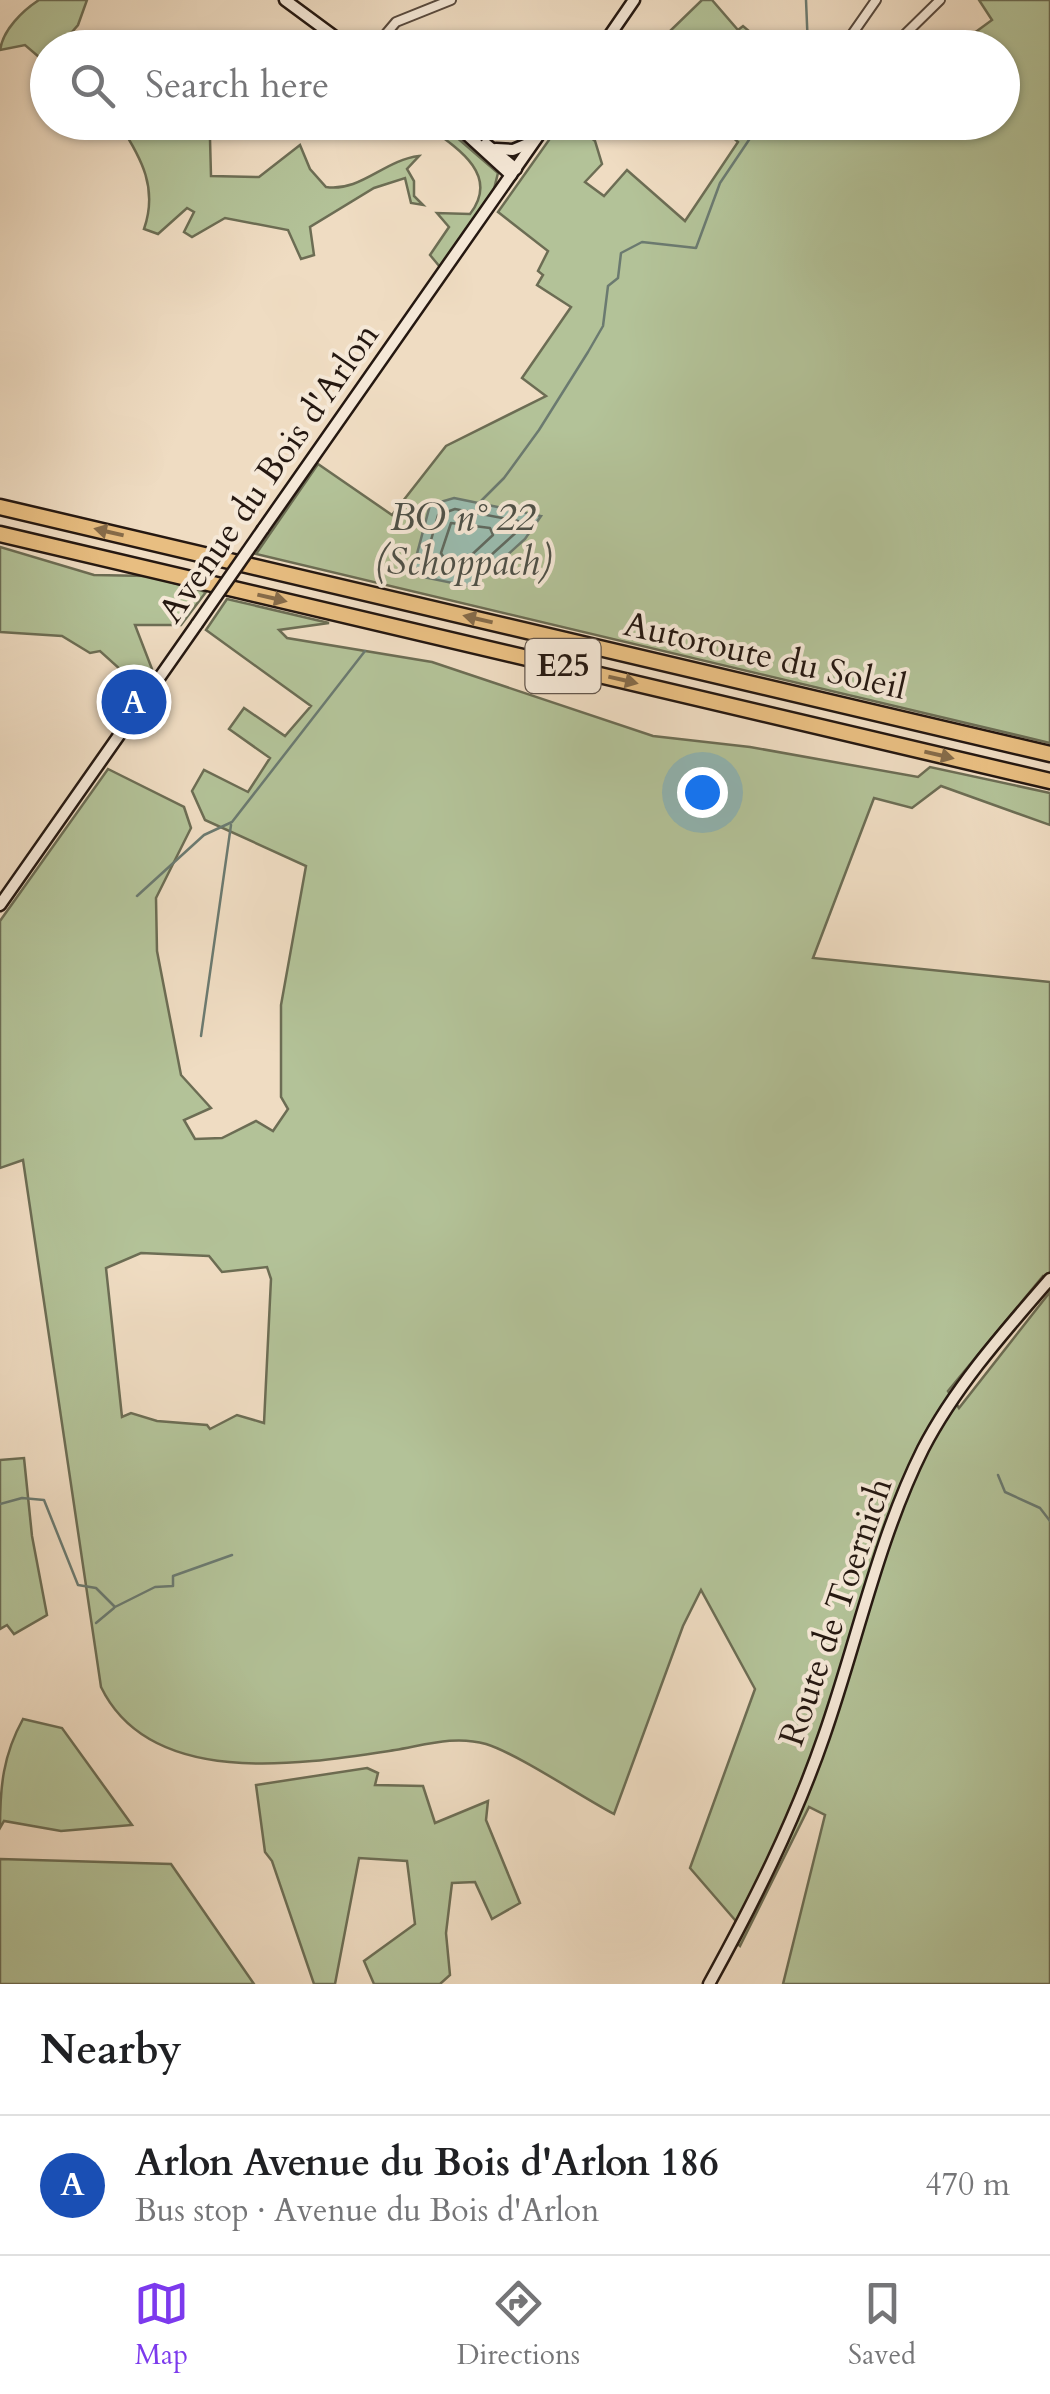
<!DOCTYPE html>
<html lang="en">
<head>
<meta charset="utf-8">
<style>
	:root { --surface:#fff; --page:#f2f2f2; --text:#202124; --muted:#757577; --line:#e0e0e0; --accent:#7c3aed }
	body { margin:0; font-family:Cardo,serif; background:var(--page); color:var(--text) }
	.you { position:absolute; left:702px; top:792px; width:35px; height:35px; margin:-25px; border:8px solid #fff; border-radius:50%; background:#1a73e8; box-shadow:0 0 0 15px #1a73e833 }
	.badge { display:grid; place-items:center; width:65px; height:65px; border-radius:50%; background:var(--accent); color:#fff; font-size:32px; font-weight:700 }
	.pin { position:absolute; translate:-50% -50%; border:5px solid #fff; box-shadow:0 2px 10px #0006 }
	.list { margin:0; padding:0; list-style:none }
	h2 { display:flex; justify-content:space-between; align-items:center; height:130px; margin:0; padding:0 40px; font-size:42px }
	h2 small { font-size:32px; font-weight:400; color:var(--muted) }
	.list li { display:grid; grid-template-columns:65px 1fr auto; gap:30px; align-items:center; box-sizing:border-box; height:140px; padding:0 40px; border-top:2px solid var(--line) }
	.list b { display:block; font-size:38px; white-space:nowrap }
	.list p { margin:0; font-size:32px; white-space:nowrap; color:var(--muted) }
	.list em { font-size:32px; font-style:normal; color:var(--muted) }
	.icon { flex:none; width:55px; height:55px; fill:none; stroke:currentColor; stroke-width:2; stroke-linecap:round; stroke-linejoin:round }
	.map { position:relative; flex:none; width:1050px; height:1984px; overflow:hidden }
	.search { position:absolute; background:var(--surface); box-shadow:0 2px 8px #0004; left:30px; right:30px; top:30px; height:110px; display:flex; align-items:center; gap:25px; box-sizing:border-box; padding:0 35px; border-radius:55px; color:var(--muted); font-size:38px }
	.sheet { height:270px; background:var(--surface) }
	nav { display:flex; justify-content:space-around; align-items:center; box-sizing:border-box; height:140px; border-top:2px solid var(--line); background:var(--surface); font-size:28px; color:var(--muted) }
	nav a { display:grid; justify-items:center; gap:5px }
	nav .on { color:var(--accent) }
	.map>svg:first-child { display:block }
	.green { fill:#b3c298; stroke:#6c6d54; stroke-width:2.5; fill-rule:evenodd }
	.water { fill:#9abcaf; stroke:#6b7a70; stroke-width:2.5 }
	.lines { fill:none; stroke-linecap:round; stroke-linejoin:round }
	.shore { stroke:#606a60; stroke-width:2.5 }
	.stream { stroke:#6b7a70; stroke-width:2.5 }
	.street-casing { stroke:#58493d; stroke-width:12 }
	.secondary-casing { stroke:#251811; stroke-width:15 }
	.highway-casing { stroke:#251811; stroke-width:19 }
	.street { stroke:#f5e8d7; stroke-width:8 }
	.secondary { stroke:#f5e8d7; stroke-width:10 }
	.highway { stroke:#e8be81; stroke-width:14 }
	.secondary-bridge-casing { stroke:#251811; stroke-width:15; stroke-linecap:butt }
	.secondary-bridge { stroke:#f5e8d7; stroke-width:10 }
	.oneway { fill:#866b49 }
	.labels { text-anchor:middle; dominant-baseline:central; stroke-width:8; stroke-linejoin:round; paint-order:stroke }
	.shield { fill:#f5e8d7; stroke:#63564c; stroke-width:2.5 }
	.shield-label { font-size:32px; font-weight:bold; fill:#251811 }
	.street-label { font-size:35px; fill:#251811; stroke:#f5e8d7 }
	.water-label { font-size:38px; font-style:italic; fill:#4e5148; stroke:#f5e8d7 }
</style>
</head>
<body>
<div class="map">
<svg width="1050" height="1984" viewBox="0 0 1050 1984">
	<rect width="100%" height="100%" fill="#efdcc2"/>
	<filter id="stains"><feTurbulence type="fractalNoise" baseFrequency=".002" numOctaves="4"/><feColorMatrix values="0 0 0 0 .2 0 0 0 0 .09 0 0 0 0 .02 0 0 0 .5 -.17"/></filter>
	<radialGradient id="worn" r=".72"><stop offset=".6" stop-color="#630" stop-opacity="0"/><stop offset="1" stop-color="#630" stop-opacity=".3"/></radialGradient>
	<g class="green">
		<path d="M39 0H87L78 25 59 47 48 48 46 63 25 45 0 50C3 30 22 11 39 0Z"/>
		<path d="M702 0H712L738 30 743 26 768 47H684L669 32Z"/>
		<path d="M979 0H1050V743L256 554 318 464 392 515 446 446 546 396 522 378 571 307 537 285 543 275 538 271 548 251 498 212 561 123H574L595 141 602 164 585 182 604 196 627 170 685 221 738 142 717 123 1002 122V48L955 47 992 20Z"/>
		<path d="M123 123H148L160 131 167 123H204L210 139 211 176 259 177 300 145 310 169 326 187C361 192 384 160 419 156L407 169 414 181V196L423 205 411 203 405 178 374 188 310 227 314 255 301 259 288 230 225 218 192 237 184 232 194 212 187 208 158 234 144 229C158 189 142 159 120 125Z"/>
		<path d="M422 123H440L498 173 493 193 440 267 430 255 449 227 437 213 470 214C502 173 453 145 422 123Z"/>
		<path d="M0 547 94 575 149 576 206 592 181 625H135L152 669 143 690 100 651 90 653 62 636 0 632Z"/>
		<path d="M227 599 329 623 279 630 287 638 432 662 653 736 750 747 918 777 930 767 1050 793V825L941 786 912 808 874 798 813 958 1050 982V1279L1043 1276 948 1391 959 1408 1050 1292V1984H783L825 1815 809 1807 740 1946 733 1940 738 1931 735 1920 690 1868 755 1689 701 1590 683 1626 614 1814C580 1796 518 1754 486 1744 455 1735 425 1745 395 1750 304 1764 151 1790 101 1687L23 1160 0 1168V921L108 769 184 807 191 828 156 898 157 951 181 1075 211 1108 184 1120 195 1139 222 1138 256 1121 273 1131 288 1109 281 1097V1005L306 866 205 820 192 791 204 770 248 792 270 758 229 729 244 708 285 736 311 706 206 630ZM141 1253 209 1256 222 1272 267 1267 271 1279 264 1423 237 1415 210 1429 207 1425 157 1421 131 1413 122 1417 106 1268Z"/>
		<path d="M24 1458 32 1536 47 1615 14 1634 7 1625 0 1629V1460Z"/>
		<path d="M23 1719 62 1728 132 1825 61 1831 4 1821 0 1828C0 1787 3 1755 23 1719Z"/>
		<path d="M367 1768 378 1773 375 1785 423 1786 435 1823 488 1801 486 1820 520 1903 492 1919 475 1882 452 1883 446 1933 450 1975 440 1984H374L364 1961 415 1924 407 1861 359 1858 335 1984H314L272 1861 265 1852 256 1785Z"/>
		<path d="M0 1859 171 1864 254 1984H0Z"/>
	</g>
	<path class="water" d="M454 498 541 516 525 539 472 587 418 576 414 565 430 505Z"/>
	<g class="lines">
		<g class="shore">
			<path d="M455 509 518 521 521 528 469 575 428 568 425 562 438 515Z"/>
			<path d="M451 523 490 528 493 535 465 561 444 558 441 553Z"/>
		</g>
		<g class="stream">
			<path d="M806 0 808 48"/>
			<path d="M477 505 504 478 539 430 588 352 603 326 608 286 618 278 621 253 642 242 696 248 720 183 761 122"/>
			<path d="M137 896 204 835 232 822 365 651"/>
			<path d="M201 1036 231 825"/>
			<path d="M998 1475 1005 1492 1040 1508 1050 1521"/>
			<path d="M0 1504 22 1498 44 1500 78 1585 96 1588 115 1607 155 1587 173 1586V1576L232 1555"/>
			<path d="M96 1623 114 1608"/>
		</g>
		<g class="street-casing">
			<g id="street">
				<path d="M846 43 876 0"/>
				<path d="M374 48 396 22 451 0"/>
				<path d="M891 48 940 0"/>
			</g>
		</g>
		<g class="secondary-casing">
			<g id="secondary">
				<path d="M285 0 350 48"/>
				<path d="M601 48 634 0"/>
				<path d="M453 122 511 175"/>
				<path d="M486 144 516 169"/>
				<path d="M496 149 513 150 532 142"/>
				<path d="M263 529 548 122"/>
				<path d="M0 905 197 624"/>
				<path d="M709 1984C753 1904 794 1823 824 1736 857 1642 878 1539 923 1449 955 1387 1004 1332 1050 1279"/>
			</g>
		</g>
		<g class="highway-casing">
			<g id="highway">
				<path d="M0 507 1050 754"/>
				<path d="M0 534 1050 781"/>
			</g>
		</g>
		<use href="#street" class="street"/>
		<use href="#secondary" class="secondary"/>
		<use href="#highway" class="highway"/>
		<g class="secondary-bridge-casing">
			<path id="secondary-bridge" d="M197 624 263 529"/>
		</g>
		<use href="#secondary-bridge" class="secondary-bridge"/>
	</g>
	<defs><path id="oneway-solid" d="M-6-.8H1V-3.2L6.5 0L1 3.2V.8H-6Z" transform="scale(2.5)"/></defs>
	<g class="oneway">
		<use href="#oneway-solid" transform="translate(109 532) rotate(-167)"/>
		<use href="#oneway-solid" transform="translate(272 598) rotate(13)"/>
		<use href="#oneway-solid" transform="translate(478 619) rotate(-167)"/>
		<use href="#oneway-solid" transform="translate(623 680) rotate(13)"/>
		<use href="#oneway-solid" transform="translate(939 755) rotate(13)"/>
	</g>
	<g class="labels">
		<rect class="shield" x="525.5" y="639" width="75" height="54" rx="8"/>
		<g class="shield-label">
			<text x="563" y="666">E25</text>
		</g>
		<g class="street-label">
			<text transform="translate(269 473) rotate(-55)">Avenue du Bois d'Arlon</text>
			<text transform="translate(765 656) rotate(13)">Autoroute du Soleil</text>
			<text transform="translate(836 1612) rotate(-71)">Route de Toernich</text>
		</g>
		<g class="water-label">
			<text x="463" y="518">BO n° 22<tspan x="463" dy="44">(Schoppach)</tspan></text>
		</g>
	</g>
	<rect width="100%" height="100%" filter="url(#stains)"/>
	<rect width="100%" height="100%" fill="url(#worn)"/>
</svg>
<div class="you"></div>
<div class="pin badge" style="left:134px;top:702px;background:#1a4fb4">A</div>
<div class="search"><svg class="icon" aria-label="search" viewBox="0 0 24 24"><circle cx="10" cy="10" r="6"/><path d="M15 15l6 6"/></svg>Search here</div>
</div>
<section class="sheet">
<h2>Nearby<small></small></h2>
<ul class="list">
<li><span class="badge" style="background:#1a4fb4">A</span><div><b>Arlon Avenue du Bois d'Arlon 186</b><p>Bus stop · Avenue du Bois d'Arlon</p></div><em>470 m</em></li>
</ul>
</section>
<nav>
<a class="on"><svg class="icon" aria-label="map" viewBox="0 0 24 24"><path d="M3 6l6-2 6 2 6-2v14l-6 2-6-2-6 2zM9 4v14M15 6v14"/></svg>Map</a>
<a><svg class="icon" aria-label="directions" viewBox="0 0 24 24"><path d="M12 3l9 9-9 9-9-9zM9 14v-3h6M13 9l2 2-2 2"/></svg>Directions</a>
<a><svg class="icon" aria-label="saved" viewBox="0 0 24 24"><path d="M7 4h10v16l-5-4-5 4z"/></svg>Saved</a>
</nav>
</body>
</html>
